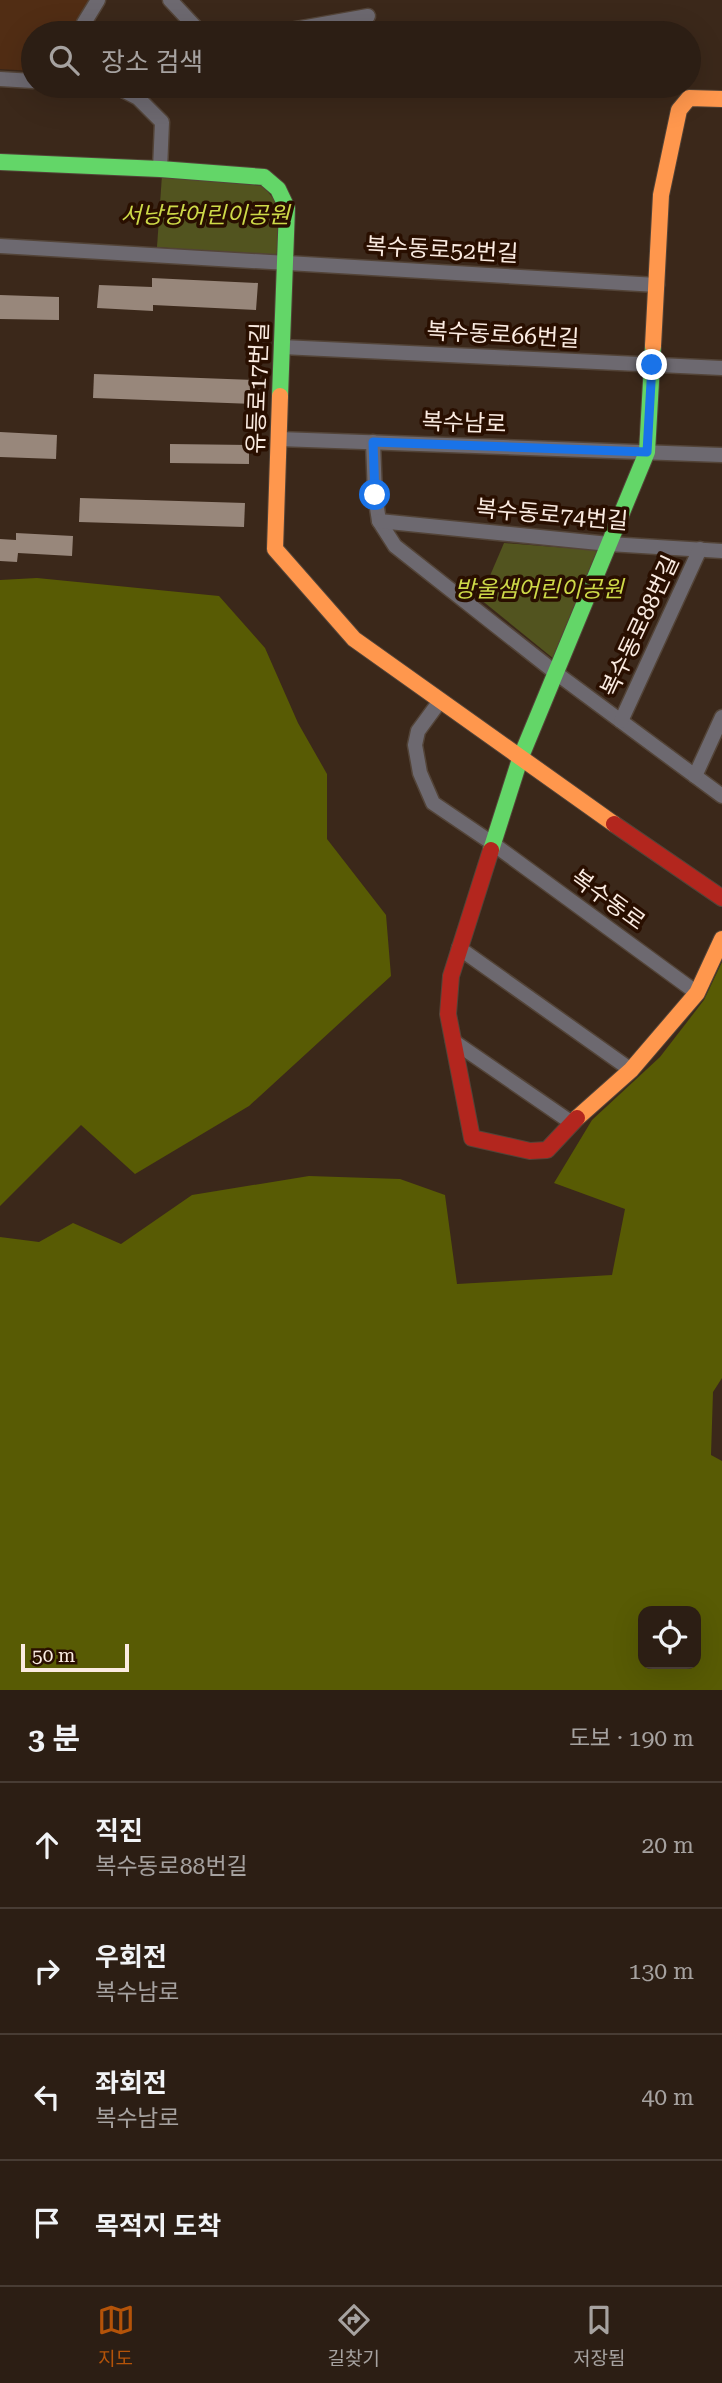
<!DOCTYPE html>
<html lang="ko">
<head>
<meta charset="utf-8">
<style>
	:root { --surface:#2c1e14; --page:#34271d; --text:#f1f3f6; --muted:#a6a2a0; --line:#483c34; --accent:#b45309 }
	body { margin:0; font-family:"Roboto Serif","Noto Sans KR",serif; background:var(--page); color:var(--text) }
	.controls { position:absolute; right:21px; bottom:21px; display:grid; overflow:hidden; border-radius:14px; box-shadow:0 7px 28px #0002 }
	.controls button { width:63px; height:63px; display:grid; place-items:center; padding:0; border:0; border-bottom:2px solid var(--line); background:var(--surface); color:var(--text); font:35px sans-serif }
	.scale { position:absolute; left:21px; bottom:18px; width:108px; box-sizing:border-box; padding-left:7px; border:4px solid #faebe1; border-top:0; font-size:19px; line-height:24px; white-space:nowrap; color:#faebe1; -webkit-text-stroke:5px #290f00; paint-order:stroke }
	.stop { position:absolute; width:21px; height:21px; margin:-16px; border:5px solid #1a73e8; border-radius:50%; background:#fff }
	.stop.end { background:#1a73e8; border-color:#fff; box-shadow:0 2px 7px #0008 }
	.list { margin:0; padding:0; list-style:none }
	h2 { display:flex; justify-content:space-between; align-items:center; height:91px; margin:0; padding:0 28px; font-size:30px }
	h2 small { font-size:23px; font-weight:400; color:var(--muted) }
	.list li { display:grid; grid-template-columns:46px 1fr auto; gap:21px; align-items:center; box-sizing:border-box; height:126px; padding:0 28px; border-top:2px solid var(--line) }
	.list b { display:block; font-size:26px; white-space:nowrap }
	.list p { margin:0; font-size:23px; white-space:nowrap; color:var(--muted) }
	.list em { font-size:23px; font-style:normal; color:var(--muted) }
	.icon { flex:none; width:38px; height:38px; fill:none; stroke:currentColor; stroke-width:2; stroke-linecap:round; stroke-linejoin:round }
	.map { position:relative; flex:none; width:722px; height:1690px; overflow:hidden }
	.search { position:absolute; background:var(--surface); box-shadow:0 7px 28px #0002; left:21px; right:21px; top:21px; height:77px; display:flex; align-items:center; gap:18px; box-sizing:border-box; padding:0 24px; border-radius:38px; color:var(--muted); font-size:26px }
	.sheet { height:595px; background:var(--surface) }
	nav { display:flex; justify-content:space-around; align-items:center; box-sizing:border-box; height:98px; border-top:2px solid var(--line); background:var(--surface); font-size:19px; color:var(--muted) }
	nav a { display:grid; justify-items:center; gap:4px }
	nav .on { color:var(--accent) }
	.map>svg:first-child { display:block }
	.built { fill:#512d14 }
	.green { fill:#52541f }
	.forest { fill:#585b04; fill-rule:evenodd }
	.building { fill:#98877b }
	.lines { fill:none; stroke-linecap:round; stroke-linejoin:round }
	.street-casing { stroke:#534438; stroke-width:17 }
	.fast-casing { stroke:#534438; stroke-width:18 }
	.slow-casing { stroke:#534438; stroke-width:18 }
	.jam-casing { stroke:#534438; stroke-width:18 }
	.street { stroke:#6d6970; stroke-width:14 }
	.fast { stroke:#63d668; stroke-width:16 }
	.slow { stroke:#ff974d; stroke-width:16 }
	.jam { stroke:#b3261e; stroke-width:16 }
	.route { stroke:#1a73e8; stroke-width:9 }
	.labels { text-anchor:middle; dominant-baseline:central; stroke-width:7; stroke-linejoin:round; paint-order:stroke }
	.park-label { font-size:23px; font-style:italic; fill:#ceda48; stroke:#290f00 }
	.street-label { font-size:23px; fill:#faebe1; stroke:#290f00 }
</style>
</head>
<body>
<div class="map">
<svg width="722" height="1690" viewBox="0 0 722 1690">
	<rect width="100%" height="100%" fill="#3b281a"/>
	<path class="built" d="M0 0H94L82 33H33V71L0 69Z"/>
	<g class="green">
		<path d="M162 175 263 186 282 209V257L157 247Z"/>
		<path d="M504 543 606 551 554 659 480 599Z"/>
	</g>
	<g class="forest">
		<path d="M37 578 219 596 265 648 298 723 327 774V839L386 915 391 976 249 1106 135 1174 81 1125 0 1206V580Z"/>
		<path d="M722 962V1378L713 1392 711 1455 722 1461V1690H0V1237L39 1242 73 1223 121 1244 192 1195 309 1176 400 1179 445 1195 457 1284 612 1275 625 1209 554 1183 592 1120 660 1057 704 1000ZM643 1611H696V1664H643Z"/>
	</g>
	<g class="building">
		<path d="M152 278 258 283 256 310 153 305V311L97 308 99 285 152 287Z"/>
		<path d="M0 295 59 297V320L0 319Z"/>
		<path d="M94 374 254 380V404L93 398Z"/>
		<path d="M0 432 57 435 56 459 0 457Z"/>
		<path d="M170 444 249 445V464L170 463Z"/>
		<path d="M80 498 245 503 244 527 79 522Z"/>
		<path d="M16 533 73 536 72 556 18 553 17 562 0 561V539L16 540Z"/>
	</g>
	<g class="lines">
		<g class="street-casing">
			<g id="street">
				<path d="M170 0 201 33"/>
				<path d="M82 33 84 23 98 0"/>
				<path d="M273 33 368 16"/>
				<path d="M0 79 33 81"/>
				<path d="M115 86 138 98 162 122 160 169"/>
				<path d="M0 246 657 285"/>
				<path d="M282 347 722 368"/>
				<path d="M279 439 722 455"/>
				<path d="M373 442 375 495 379 521 395 546 556 673 722 796"/>
				<path d="M379 521 609 544 722 551"/>
				<path d="M440 701 418 731 415 745 420 773 433 803 492 843 697 993"/>
				<path d="M621 721 700 549"/>
				<path d="M695 776 722 717"/>
				<path d="M459 948 631 1070"/>
				<path d="M453 1041 572 1123"/>
			</g>
		</g>
		<g class="fast-casing">
			<g id="fast">
				<path d="M0 162 160 169 264 177 278 189 287 208 280 396"/>
				<path d="M491 850 520 759 647 452 653 346"/>
			</g>
		</g>
		<g class="slow-casing">
			<g id="slow">
				<path d="M653 346 661 195 679 110 689 98 722 99"/>
				<path d="M280 396 275 549 354 639 614 824"/>
				<path d="M577 1118 631 1070 697 993 722 939"/>
			</g>
		</g>
		<g class="jam-casing">
			<g id="jam">
				<path d="M614 824 722 898"/>
				<path d="M491 850 451 976 448 1014 472 1138 530 1151 547 1150 577 1118"/>
			</g>
		</g>
		<use href="#street" class="street"/>
		<use href="#fast" class="fast"/>
		<use href="#slow" class="slow"/>
		<use href="#jam" class="jam"/>
	</g>
	<g class="lines">
		<path class="route" d="M375 495 373 442 647 452 652 365"/>
	</g>
	<g class="labels">
		<g class="park-label">
			<text x="205" y="215">서낭당어린이공원</text>
			<text x="539" y="589">방울샘어린이공원</text>
		</g>
		<g class="street-label">
			<text transform="translate(442 250) rotate(3)">복수동로52번길</text>
			<text transform="translate(503 335) rotate(3)">복수동로66번길</text>
			<text transform="translate(258 388) rotate(-88)">유등로17번길</text>
			<text transform="translate(464 423) rotate(2)">복수남로</text>
			<text transform="translate(552 515) rotate(5)">복수동로74번길</text>
			<text transform="translate(640 626) rotate(-65)">복수동로88번길</text>
			<text transform="translate(608 900) rotate(36)">복수동로</text>
		</g>
	</g>
</svg>
<div class="controls">
<button><svg class="icon" aria-label="locate" viewBox="0 0 24 24"><circle cx="12" cy="12" r="6"/><path d="M12 2v4M12 18v4M2 12h4M18 12h4"/></svg></button>
</div>
<div class="scale">50 m</div>
<div class="stop" style="left:375px;top:495px"></div>
<div class="stop end" style="left:652px;top:365px"></div>
<div class="search"><svg class="icon" aria-label="search" viewBox="0 0 24 24"><circle cx="10" cy="10" r="6"/><path d="M15 15l6 6"/></svg>장소 검색</div>
</div>
<section class="sheet">
<h2>3 분<small>도보 · 190 m</small></h2>
<ul class="list">
<li><svg class="icon" aria-label="ahead" viewBox="0 0 24 24"><path d="M12 20V5M6 11l6-6 6 6"/></svg><div><b>직진</b><p>복수동로88번길</p></div><em>20 m</em></li>
<li><svg class="icon" aria-label="right" viewBox="0 0 24 24"><path d="M7 20v-9h11M14 6l5 5-5 5"/></svg><div><b>우회전</b><p>복수남로</p></div><em>130 m</em></li>
<li><svg class="icon" aria-label="left" viewBox="0 0 24 24"><path d="M17 20v-9H6M10 6l-5 5 5 5"/></svg><div><b>좌회전</b><p>복수남로</p></div><em>40 m</em></li>
<li><svg class="icon" aria-label="arrive" viewBox="0 0 24 24"><path d="M6 21V4h12l-3 4 3 4H6"/></svg><div><b>목적지 도착</b></div></li>
</ul>
</section>
<nav>
<a class="on"><svg class="icon" aria-label="map" viewBox="0 0 24 24"><path d="M3 6l6-2 6 2 6-2v14l-6 2-6-2-6 2zM9 4v14M15 6v14"/></svg>지도</a>
<a><svg class="icon" aria-label="directions" viewBox="0 0 24 24"><path d="M12 3l9 9-9 9-9-9zM9 14v-3h6M13 9l2 2-2 2"/></svg>길찾기</a>
<a><svg class="icon" aria-label="saved" viewBox="0 0 24 24"><path d="M7 4h10v16l-5-4-5 4z"/></svg>저장됨</a>
</nav>
</body>
</html>
